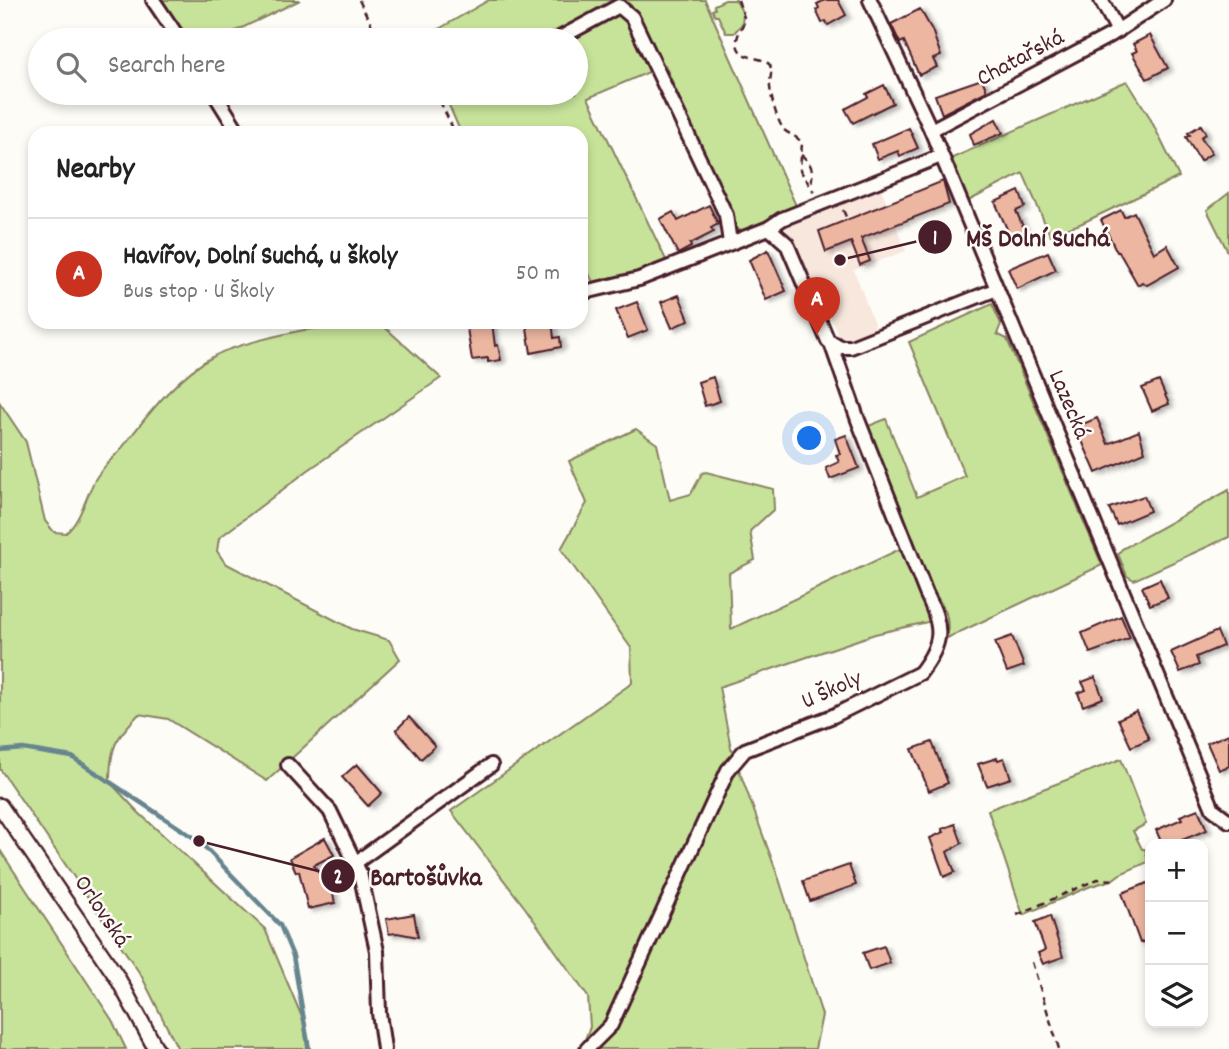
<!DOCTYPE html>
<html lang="en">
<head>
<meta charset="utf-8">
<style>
	:root { --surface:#fff; --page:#f6f6f6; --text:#222; --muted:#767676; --line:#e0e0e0; --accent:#c8321e }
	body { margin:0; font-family:Dekko,sans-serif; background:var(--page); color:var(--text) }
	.controls { position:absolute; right:21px; bottom:21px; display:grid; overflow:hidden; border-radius:14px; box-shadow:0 4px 10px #0003 }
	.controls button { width:63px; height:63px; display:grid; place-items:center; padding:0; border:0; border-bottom:2px solid var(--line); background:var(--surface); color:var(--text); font:35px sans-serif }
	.you { position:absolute; left:810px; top:439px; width:24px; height:24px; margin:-18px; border:5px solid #fff; border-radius:50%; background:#1a73e8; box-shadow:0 0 0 10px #1a73e833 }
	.badge { display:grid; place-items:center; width:46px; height:46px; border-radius:50%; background:var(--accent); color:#fff; font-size:23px; font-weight:700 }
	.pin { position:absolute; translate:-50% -58px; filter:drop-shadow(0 2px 4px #0008) }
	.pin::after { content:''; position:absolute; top:37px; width:24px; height:21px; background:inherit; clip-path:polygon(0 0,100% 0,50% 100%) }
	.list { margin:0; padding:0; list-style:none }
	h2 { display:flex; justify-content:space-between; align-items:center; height:91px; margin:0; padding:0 28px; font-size:30px }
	h2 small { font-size:23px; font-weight:400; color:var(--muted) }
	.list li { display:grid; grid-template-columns:46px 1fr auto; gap:21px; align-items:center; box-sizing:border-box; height:112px; padding:0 28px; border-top:2px solid var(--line) }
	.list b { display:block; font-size:26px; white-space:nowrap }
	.list p { margin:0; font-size:23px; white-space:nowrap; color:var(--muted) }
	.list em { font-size:23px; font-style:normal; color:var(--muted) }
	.icon { flex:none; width:38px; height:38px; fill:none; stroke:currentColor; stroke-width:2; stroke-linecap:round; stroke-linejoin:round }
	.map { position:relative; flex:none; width:1229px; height:1049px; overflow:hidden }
	.search { position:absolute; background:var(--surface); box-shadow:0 4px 10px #0003; left:28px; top:28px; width:560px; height:77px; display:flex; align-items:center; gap:18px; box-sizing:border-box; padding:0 24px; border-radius:38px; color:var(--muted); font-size:26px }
	.panel { position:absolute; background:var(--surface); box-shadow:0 4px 10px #0003; left:28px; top:126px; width:560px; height:203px; border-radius:21px }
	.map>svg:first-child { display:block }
	.built { fill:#f8e7dd }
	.green { fill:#c7e39a; stroke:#888162; stroke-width:2 }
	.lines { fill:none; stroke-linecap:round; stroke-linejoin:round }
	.stream { stroke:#66858e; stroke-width:4.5 }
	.building { fill:#ecb6a1; stroke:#4a1f2b; stroke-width:2; filter:url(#shadow) }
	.minor-casing { stroke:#4a1f2b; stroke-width:18 }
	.tertiary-casing { stroke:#4a1f2b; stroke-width:19 }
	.path { stroke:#4a1f2b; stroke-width:2.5; stroke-dasharray:7 5; stroke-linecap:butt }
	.minor { stroke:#fdfcf7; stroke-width:12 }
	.tertiary { stroke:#fdfcf7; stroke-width:14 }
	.labels { text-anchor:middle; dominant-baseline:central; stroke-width:5; stroke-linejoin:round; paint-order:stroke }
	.street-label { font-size:24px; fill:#4a1f2b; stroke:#fdfcf7 }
	.leader { fill:none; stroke:#4a1f2b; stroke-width:2.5 }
	.callout-dot { fill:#4a1f2b; stroke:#fdfcf7; stroke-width:2.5 }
	.mark-label { font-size:21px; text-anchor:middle; font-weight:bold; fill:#fff }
	.callout-label { font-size:26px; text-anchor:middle; font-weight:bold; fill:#4a1f2b; stroke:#fdfcf7; stroke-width:5; stroke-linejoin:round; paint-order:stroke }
</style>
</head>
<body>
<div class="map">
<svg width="1229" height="1049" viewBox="0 0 1229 1049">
	<defs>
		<filter id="shadow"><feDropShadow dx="4.5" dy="2.5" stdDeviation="2" flood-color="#0004"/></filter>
	</defs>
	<rect width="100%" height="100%" fill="#fdfcf7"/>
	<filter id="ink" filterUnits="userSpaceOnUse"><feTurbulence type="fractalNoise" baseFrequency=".0143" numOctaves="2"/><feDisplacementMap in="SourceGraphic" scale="14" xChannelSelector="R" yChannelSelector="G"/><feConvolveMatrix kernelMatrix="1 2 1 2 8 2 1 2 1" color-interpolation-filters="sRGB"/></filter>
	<g filter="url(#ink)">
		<path class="built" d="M878 181 906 251 854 270 876 329 840 341 830 315H827L820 299 816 300 782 219Z"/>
		<g class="green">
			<path d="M161 0H300L217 40H188Z"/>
			<path d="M489 0H705L797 208 767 224 739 234 665 65 588 98 668 264 593 282 581 258V133H461L445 96 441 93H576V40H420Z"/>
			<path d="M725 0H736L743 14 742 24 734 33H726L718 16H715L712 10 715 9 714 5Z"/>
			<path d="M1127 81 1149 116 1179 177 1080 224 1050 235 1023 173 968 201 950 159Z"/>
			<path d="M1229 193V254L1207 210Z"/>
			<path d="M992 304 1001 324 997 334 1007 339 1102 565 947 638C950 614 945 608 932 590L866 427 886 419 917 497 965 476 909 342Z"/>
			<path d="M340 322H379L441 378 307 471 219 538 217 551 225 563 352 629 389 640 400 659 267 781 168 719 139 714C115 739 110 747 110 782L138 812 265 929 304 1022 307 1049H178L141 975 0 769V403L26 442 45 521 54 532 66 533C81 521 86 495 96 478 103 467 113 458 121 449 147 416 177 375 216 355 232 346 279 335 299 331 313 328 327 329 340 322Z"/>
			<path d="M636 429 657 444 670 500 691 494 702 473 706 472 773 489 774 509 750 531 755 560 729 573 731 629 904 547 936 620 875 634 719 687 731 748 779 879 822 1015 815 1049H581L590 1027 588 997 526 909 451 811 632 683 631 648 561 549 587 503 569 461Z"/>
			<path d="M1229 490V537L1134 580 1127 576 1118 554 1122 549Z"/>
			<path d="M1121 759 1146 824 1133 831 1142 849H1145L1148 862 1120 874 1112 880 1091 886 1023 915 988 810Z"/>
			<path d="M0 850 112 1020 126 1049H0Z"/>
		</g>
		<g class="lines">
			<path class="stream" d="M0 751 23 749 72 757 199 841 280 925 293 956 309 1049"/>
		</g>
		<g class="building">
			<path d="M825 0H838L846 15 828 25 826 21 822 23 816 10 819 8 817 4Z"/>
			<path d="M920 9 932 30 941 56 933 59 937 67 919 75 904 41 900 43 891 24Z"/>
			<path d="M1150 35 1168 68 1147 79 1132 53 1137 51 1133 44Z"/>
			<path d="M982 79 987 91 942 114 935 95Z"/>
			<path d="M884 85 893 103 853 123 845 109 868 97 866 94Z"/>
			<path d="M996 119 1003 133 974 145 970 134Z"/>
			<path d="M1201 125 1206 134 1201 137 1212 153 1200 161 1186 137 1190 135 1188 133Z"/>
			<path d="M909 128 918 148 900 156 898 151 878 159 872 144Z"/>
			<path d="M943 181 949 204 861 238 870 261 860 265 851 242 826 252 819 231Z"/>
			<path d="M1019 191 1025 207 1016 211 1026 233 1011 238 995 202Z"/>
			<path d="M709 205 718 224 711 228 714 232 690 244 691 247 678 254 660 219 673 212 678 221Z"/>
			<path d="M1121 210 1124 217 1134 212 1154 253 1167 245 1179 267 1147 285 1142 282 1138 285 1119 252H1117L1101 220Z"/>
			<path d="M768 250 786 291 766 300 749 260Z"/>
			<path d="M1048 252 1056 270 1017 289 1008 269Z"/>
			<path d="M679 295 689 320 672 328 661 302Z"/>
			<path d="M637 302 648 330 628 338 616 310Z"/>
			<path d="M466 322H492L495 346 498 345 501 360 488 362V358L472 360Z"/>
			<path d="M526 322H552L554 338 560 337 561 347 531 353Z"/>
			<path d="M713 377 720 401 705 406 698 382Z"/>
			<path d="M1159 381 1169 404 1152 411 1142 388Z"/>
			<path d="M1097 418 1108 444 1139 431 1145 452 1096 473 1076 427Z"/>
			<path d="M846 435 859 468 830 479 826 468 839 462 836 455 840 454 835 439Z"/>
			<path d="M1144 496 1150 511 1117 525 1109 508Z"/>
			<path d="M1160 579 1168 598 1150 605 1142 587Z"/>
			<path d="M1121 616 1130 638 1090 653 1082 633Z"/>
			<path d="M1217 631 1223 646 1196 657 1199 665 1180 672 1171 652Z"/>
			<path d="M1012 636 1024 666 1007 672 995 642Z"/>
			<path d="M1095 677 1103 698 1083 706 1078 693 1086 690 1082 682Z"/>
			<path d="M1136 711 1149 739 1131 747 1118 719Z"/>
			<path d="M409 717 435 746 421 759 396 730Z"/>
			<path d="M1229 734V766L1219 770 1207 743Z"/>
			<path d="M932 742 948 783 929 791 912 749Z"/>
			<path d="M997 758 998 760 1004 758 1011 778 987 786 978 764Z"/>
			<path d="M357 764 382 793 368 806 342 777Z"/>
			<path d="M1198 809 1207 830 1172 844H1162L1156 830 1182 819 1180 816Z"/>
			<path d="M955 824 962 843 947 852 955 872 944 877 930 838 944 832 942 829Z"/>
			<path d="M325 838 334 855 314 865 324 881 330 880 335 903 308 909 299 871 296 872 290 858Z"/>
			<path d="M849 865 856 885 810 901 803 881Z"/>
			<path d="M1150 882V939L1140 943 1122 893Z"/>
			<path d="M414 914 418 937 397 933 389 934 386 919Z"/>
			<path d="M1050 916 1063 957 1043 964 1038 953 1045 950 1035 922Z"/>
			<path d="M884 946 890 963 869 970 863 953Z"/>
		</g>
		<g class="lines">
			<g class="minor-casing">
				<g id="minor">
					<path d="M153 0 180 40"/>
					<path d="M870 0 931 130 1213 809 1229 821"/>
					<path d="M1101 0 1118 31"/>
					<path d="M556 40 619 6 632 17 726 215 730 243"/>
					<path d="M214 93 239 133"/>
					<path d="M931 130 1111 35 1164 0"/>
					<path d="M769 228 782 219 941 156"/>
					<path d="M581 293 639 279 769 228 787 244 828 341 841 347H851L997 289"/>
					<path d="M288 765 330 811 360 873 377 951 379 1013 384 1049"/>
					<path d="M355 863 491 765"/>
					<path d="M587 1049 611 1025 728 770 745 750 833 716 920 673C944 642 943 627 926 593L858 420 831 343"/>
				</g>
			</g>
			<g class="tertiary-casing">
				<path id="tertiary" d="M0 806 117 977 156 1049"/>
			</g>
			<g class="path">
				<path d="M359 0 379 40"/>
				<path d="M738 0 745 20C743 27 737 33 737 41 737 62 760 54 770 65 773 74 769 79 770 87 771 98 777 121 784 130 790 135 797 136 802 143L800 170 814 192"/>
				<path d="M431 93 439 99 455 133"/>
				<path d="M801 155C812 163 814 171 811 184"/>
				<path d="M843 210 847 219"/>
				<path d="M1017 915 1098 879 1116 880"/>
				<path d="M1032 962 1059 1049"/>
			</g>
			<use href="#minor" class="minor"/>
			<use href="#tertiary" class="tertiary"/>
		</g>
	</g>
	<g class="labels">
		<g class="street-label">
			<text transform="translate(1021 59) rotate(-28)">Chatařská</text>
			<text transform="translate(1068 405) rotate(67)">Lazecká</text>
			<text transform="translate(832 691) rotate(-24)">U Školy</text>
			<text transform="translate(101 912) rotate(56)">Orlovská</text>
		</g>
	</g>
	<path class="leader" d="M840 260L935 237M199 841L338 876"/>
	<g class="callout-dot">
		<circle cx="840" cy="260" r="7"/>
		<circle cx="199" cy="841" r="7"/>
		<circle cx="935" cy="237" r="18"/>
		<circle cx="338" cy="876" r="18"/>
	</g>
	<g class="mark-label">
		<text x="935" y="244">1</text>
		<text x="338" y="883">2</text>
	</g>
	<g class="callout-label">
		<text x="1038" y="246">MŠ Dolní Suchá</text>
		<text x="426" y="885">Bartošůvka</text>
	</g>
</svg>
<div class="controls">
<button>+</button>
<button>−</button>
<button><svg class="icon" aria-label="layers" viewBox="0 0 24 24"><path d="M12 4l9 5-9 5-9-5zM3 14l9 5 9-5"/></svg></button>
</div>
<div class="you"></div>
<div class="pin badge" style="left:817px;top:335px">A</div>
<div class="search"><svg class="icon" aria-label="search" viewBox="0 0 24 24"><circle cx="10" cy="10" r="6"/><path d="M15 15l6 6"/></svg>Search here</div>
<section class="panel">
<h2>Nearby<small></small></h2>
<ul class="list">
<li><span class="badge">A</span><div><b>Havířov, Dolní Suchá, u školy</b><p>Bus stop · U Školy</p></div><em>50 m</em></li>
</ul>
</section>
</div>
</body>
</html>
